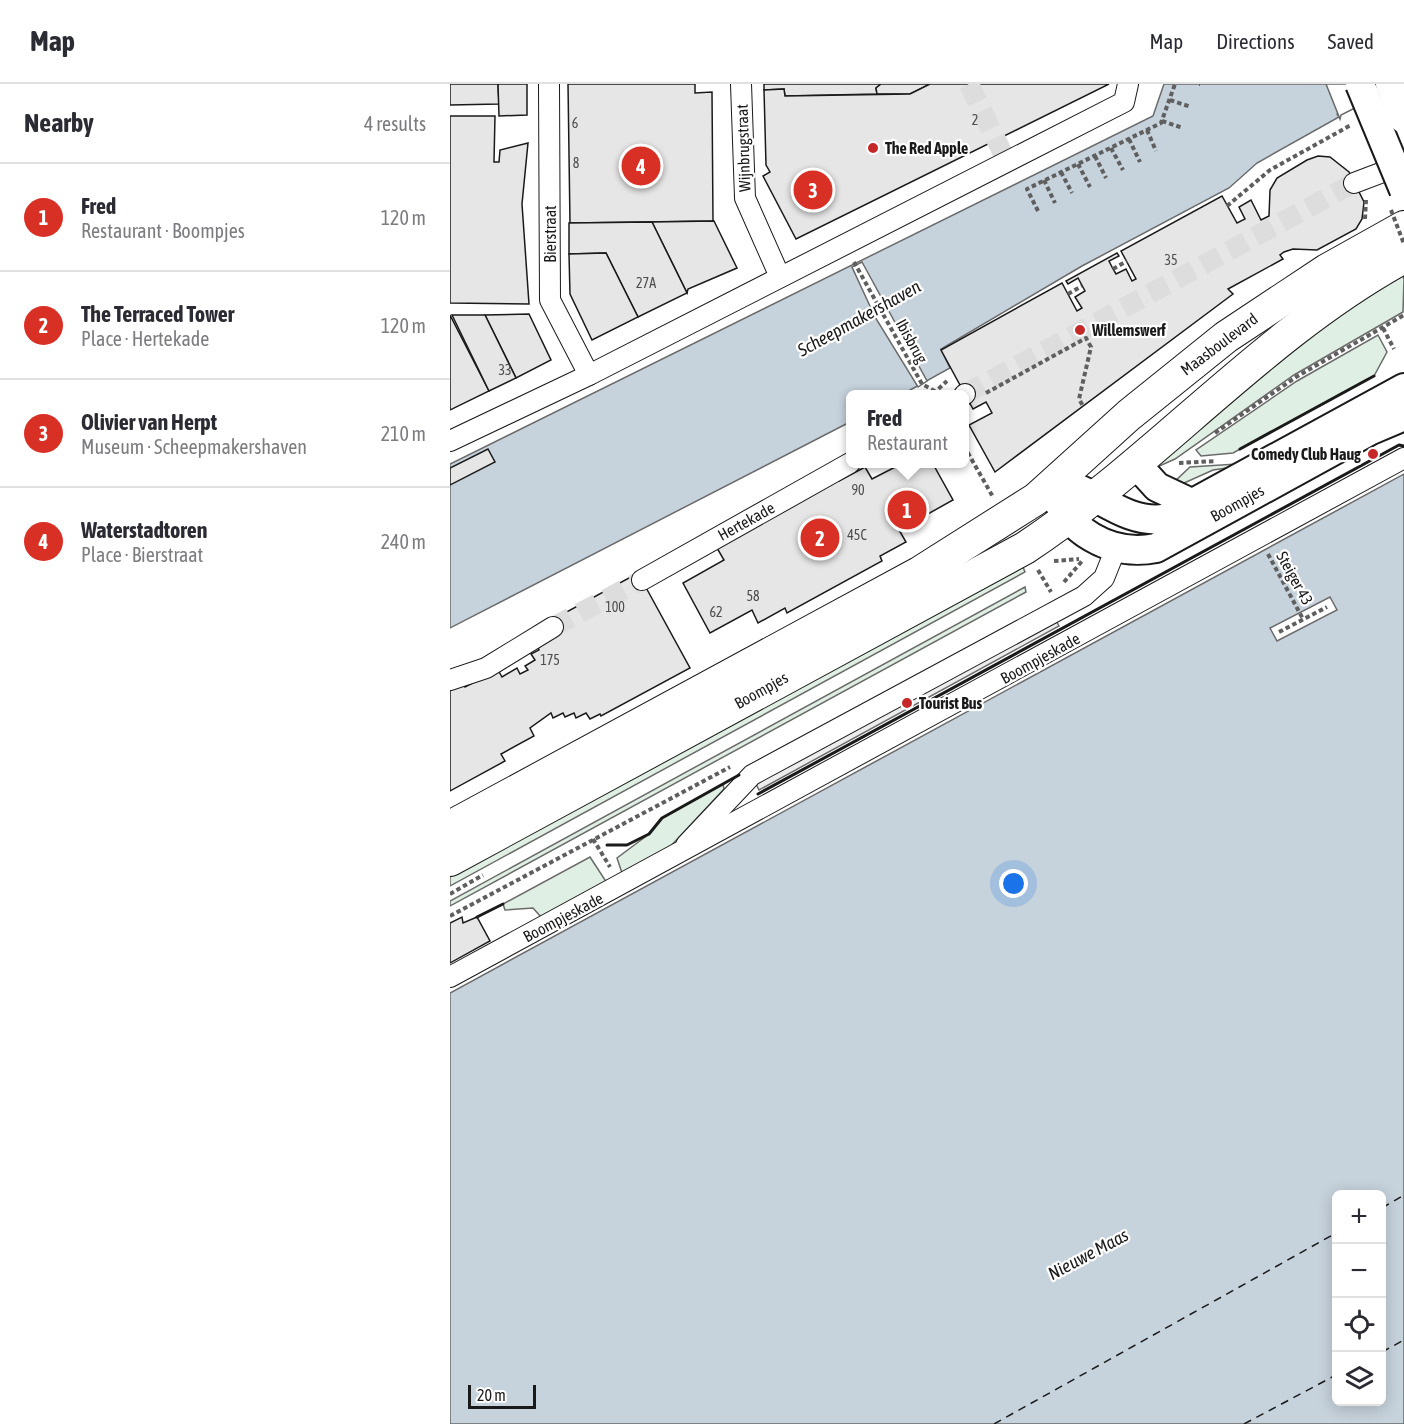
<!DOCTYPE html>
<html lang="en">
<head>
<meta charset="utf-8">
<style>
	:root { --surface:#fff; --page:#f7f7f7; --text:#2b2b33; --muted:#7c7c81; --line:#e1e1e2; --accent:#d93025 }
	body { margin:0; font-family:"Asap Condensed",sans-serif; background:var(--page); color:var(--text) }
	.controls { position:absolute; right:18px; bottom:18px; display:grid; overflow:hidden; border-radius:9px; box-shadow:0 3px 15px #0003 }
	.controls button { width:54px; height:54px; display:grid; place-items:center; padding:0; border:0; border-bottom:2px solid var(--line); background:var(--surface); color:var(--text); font:30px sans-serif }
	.scale { position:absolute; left:18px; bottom:15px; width:68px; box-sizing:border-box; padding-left:6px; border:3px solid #1a1a1a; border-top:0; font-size:16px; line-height:21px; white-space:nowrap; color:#1a1a1a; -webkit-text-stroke:4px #fff; paint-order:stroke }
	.you { position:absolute; left:564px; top:800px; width:21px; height:21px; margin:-15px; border:4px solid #fff; border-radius:50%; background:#1a73e8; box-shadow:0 0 0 9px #1a73e833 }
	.badge { display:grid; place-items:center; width:39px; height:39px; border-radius:50%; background:var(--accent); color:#fff; font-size:20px; font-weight:700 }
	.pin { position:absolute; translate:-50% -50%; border:3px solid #fff; box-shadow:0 2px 6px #0006 }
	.popup { position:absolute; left:396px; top:306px; width:123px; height:78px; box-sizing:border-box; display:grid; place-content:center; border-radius:9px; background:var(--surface); filter:drop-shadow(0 2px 4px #0005); font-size:20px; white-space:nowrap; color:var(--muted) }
	.popup b { font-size:22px; color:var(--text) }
	.popup::after { content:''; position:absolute; left:50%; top:100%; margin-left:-12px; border:12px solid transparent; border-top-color:var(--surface) }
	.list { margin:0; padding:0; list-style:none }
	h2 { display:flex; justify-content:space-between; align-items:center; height:78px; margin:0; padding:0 24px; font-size:26px }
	h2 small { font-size:20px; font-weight:400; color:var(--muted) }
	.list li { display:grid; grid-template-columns:39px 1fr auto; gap:18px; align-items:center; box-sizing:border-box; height:108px; padding:0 24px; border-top:2px solid var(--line) }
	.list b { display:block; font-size:22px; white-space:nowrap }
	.list p { margin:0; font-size:20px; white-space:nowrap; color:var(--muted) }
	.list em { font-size:20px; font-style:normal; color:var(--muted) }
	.icon { flex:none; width:33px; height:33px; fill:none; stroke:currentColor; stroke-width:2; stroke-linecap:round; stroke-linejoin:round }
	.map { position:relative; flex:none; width:954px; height:1340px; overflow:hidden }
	header { display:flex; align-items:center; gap:36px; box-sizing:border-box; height:84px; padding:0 30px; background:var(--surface); border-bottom:2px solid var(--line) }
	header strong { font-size:28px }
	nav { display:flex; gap:33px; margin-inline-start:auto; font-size:21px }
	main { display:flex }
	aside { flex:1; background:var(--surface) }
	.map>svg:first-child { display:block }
	.green { fill:#e0efe3; stroke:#6a6a6a; stroke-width:1.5 }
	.parking { fill:#ededed; stroke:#6a6a6a; stroke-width:1.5 }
	.water { fill:#c6d2dc; stroke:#6a6a6a; stroke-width:1.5; fill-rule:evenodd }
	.pier { fill:#fff; stroke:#6a6a6a; stroke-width:1.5 }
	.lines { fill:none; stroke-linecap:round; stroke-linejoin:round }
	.ferry { stroke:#1a1a1a; stroke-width:1.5; stroke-dasharray:8 6; stroke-linecap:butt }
	.building { fill:#e6e6e6; stroke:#1a1a1a; stroke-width:1.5 }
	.street-tunnel { stroke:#ddd; stroke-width:20; stroke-dasharray:20 10; stroke-linecap:butt }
	.street-casing { stroke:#1a1a1a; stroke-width:22 }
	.secondary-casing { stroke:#1a1a1a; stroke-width:32 }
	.primary-casing { stroke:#1a1a1a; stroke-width:34 }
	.path { stroke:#5f5f5f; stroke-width:4; stroke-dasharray:4.5 3; stroke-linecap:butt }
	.street { stroke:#fff; stroke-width:20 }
	.secondary { stroke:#fff; stroke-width:28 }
	.primary { stroke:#fff; stroke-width:32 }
	.secondary-bridge-casing { stroke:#1a1a1a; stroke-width:32; stroke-linecap:butt }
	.path-bridge { stroke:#5f5f5f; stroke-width:4; stroke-dasharray:4.5 3; stroke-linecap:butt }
	.secondary-bridge { stroke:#fff; stroke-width:28 }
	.wall { stroke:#1a1a1a; stroke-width:3 }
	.poi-dot { fill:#c62828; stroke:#fff; stroke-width:2 }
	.labels { text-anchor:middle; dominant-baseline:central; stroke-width:4.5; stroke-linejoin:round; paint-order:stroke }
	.number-label { font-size:14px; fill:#4d4d4d }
	.street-label { font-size:16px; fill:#1a1a1a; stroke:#fff }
	.poi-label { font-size:16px; font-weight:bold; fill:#1a1a1a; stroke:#fff; text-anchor:start }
	.water-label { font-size:18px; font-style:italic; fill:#1a1a1a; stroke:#fff }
</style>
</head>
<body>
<header>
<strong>Map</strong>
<nav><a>Map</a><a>Directions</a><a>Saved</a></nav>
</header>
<main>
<aside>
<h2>Nearby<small>4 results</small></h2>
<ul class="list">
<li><span class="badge">1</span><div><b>Fred</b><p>Restaurant · Boompjes</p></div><em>120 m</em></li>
<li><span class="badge">2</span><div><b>The Terraced Tower</b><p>Place · Hertekade</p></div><em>120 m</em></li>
<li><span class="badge">3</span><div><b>Olivier van Herpt</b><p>Museum · Scheepmakershaven</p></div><em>210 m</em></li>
<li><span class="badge">4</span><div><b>Waterstadtoren</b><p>Place · Bierstraat</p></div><em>240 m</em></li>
</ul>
</aside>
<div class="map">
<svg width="954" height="1340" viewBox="0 0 954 1340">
	<rect width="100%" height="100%" fill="#fff"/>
	<g class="green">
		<path d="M951 188 954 195 953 228 844 291 725 375 705 384 704 379 858 250Z"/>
		<path d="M928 251 937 268 924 292 912 298 783 369 751 372 746 366 847 297Z"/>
		<path d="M786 380 784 383 763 386 732 400 723 399 740 383Z"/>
		<path d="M573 483 575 488 0 802V787Z"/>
		<path d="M575 503 576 508 0 822V817Z"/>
		<path d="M273 700 274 705 218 765 172 789 167 774 199 750 212 734Z"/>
		<path d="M140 773 157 799 92 834 83 824 55 826 53 820Z"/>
	</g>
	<path class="parking" d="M604 533 609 542 309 706 304 696Z"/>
	<g class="water">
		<path d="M714 0H949L887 30 889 33 807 79 779 104 632 182 491 265 500 284 453 310H400V338L0 544V380L703 32Z"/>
		<path d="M954 390V1340H0V909ZM886 1110H932V1318H886Z"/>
	</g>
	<g class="pier">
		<path d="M876 0H952L891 31 890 35Z"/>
		<path d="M412 178 477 297 468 303 425 233 402 183Z"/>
		<path d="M880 513 887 526 827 557 820 544Z"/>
	</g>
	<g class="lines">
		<g class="ferry">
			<path d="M932 1124 954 1111"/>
			<path d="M932 1268 954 1256"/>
			<path d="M544 1340 886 1149"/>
			<path d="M794 1340 886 1291"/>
		</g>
	</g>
	<g class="building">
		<path d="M0 0H48L49 20 0 21Z"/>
		<path d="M48 0H77V31L49 32Z"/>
		<path d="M118 0H245V9L262 8 263 137 120 139Z"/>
		<path d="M314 0H431L426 4 427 10 335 12 334 5 314 6Z"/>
		<path d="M431 0H480L460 10H427L426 4Z"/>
		<path d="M480 0H659L346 155 313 92 320 88 316 81 314 6 334 5 335 12 460 10Z"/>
		<path d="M0 32H45L44 78H49L50 66 78 59 72 120 79 220 0 219Z"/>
		<path d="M868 72 880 73 899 88 914 118 912 135 906 145 867 166 843 165 834 168 830 171 833 175 778 205 783 210 545 388 519 341 542 329 536 318 523 325 491 266 612 199 627 227 632 224 625 213 635 207 628 194 618 200 616 197 667 169 669 172 659 177 663 185 666 190 676 185 682 197 686 195 671 167 772 112 787 139 795 135 789 123 801 116 811 136 819 132 820 106 827 94 857 76Z"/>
		<path d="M264 137 287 184 238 205 237 209 202 138Z"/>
		<path d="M202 138 237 209 188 233 156 169 119 170V139Z"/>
		<path d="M156 169 188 233 142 256 120 210 119 170Z"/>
		<path d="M79 230 101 276 66 294 35 231Z"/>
		<path d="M0 231 39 307 0 326Z"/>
		<path d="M2 231H35L66 294 39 307Z"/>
		<path d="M38 365 45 378 0 401V384Z"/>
		<path d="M451 380H483L503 416 449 446 456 458 430 472 432 477 337 529 335 524 308 539 302 526 260 549 233 499 274 476 267 464 386 393 389 397 415 383 422 395Z"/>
		<path d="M188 489 240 584 151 632 150 630 140 635 136 629 126 634 124 629 115 633 113 629 103 634 101 629 80 644 84 652 51 670 55 677 0 707V601L11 595 15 603 48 586 52 593 67 584 70 590 78 586 75 582 85 576 81 570 89 566 87 561 100 537Z"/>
		<path d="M12 833 13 839 27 833 40 857 0 879V839Z"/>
	</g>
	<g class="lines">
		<g class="street-tunnel">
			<path d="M519 0 556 76"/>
			<path d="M515 310 904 99"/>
			<path d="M103 543 192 496"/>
		</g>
		<g class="street-casing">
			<g id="street">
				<path d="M99 0 100 216 139 291"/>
				<path d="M291 0 295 114 330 193"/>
				<path d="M904 99 954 80"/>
				<path d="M514 311 515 310"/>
				<path d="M0 357 139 291 674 18 678 0"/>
				<path d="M192 496 400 379"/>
				<path d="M0 596 36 584 103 543"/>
				<path d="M236 761 302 691 634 512 654 494 666 464"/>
				<path d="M0 893 954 374"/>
			</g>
		</g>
		<g class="secondary-casing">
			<g id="secondary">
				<path d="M954 304 714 435C667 441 634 393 602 402 615 447 661 473 706 464L921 346 954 332"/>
				<path d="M687 381 707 403 743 420"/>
			</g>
		</g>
		<g class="primary-casing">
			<g id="primary">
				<path d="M0 743 469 489 586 415 679 331 776 253 877 186 954 143"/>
				<path d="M0 776 575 464C708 376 813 250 954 173"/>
			</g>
		</g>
		<g class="path">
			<path d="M749 0H750"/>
			<path d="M720 16 741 23"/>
			<path d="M712 37 733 44"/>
			<path d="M697 46 706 67"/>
			<path d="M679 55 690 78"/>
			<path d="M661 64 673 86"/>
			<path d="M645 72 656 94"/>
			<path d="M628 80 640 103"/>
			<path d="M611 88 622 109"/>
			<path d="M594 96 605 119"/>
			<path d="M777 122 820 86 901 41"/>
			<path d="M588 127 577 105 711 39 725 0"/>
			<path d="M915 135 916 116"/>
			<path d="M404 178 472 300 490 310"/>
			<path d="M663 185 677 177"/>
			<path d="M618 210 632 202"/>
			<path d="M933 244 944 265"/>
			<path d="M536 309 636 254 641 263 629 315 633 322"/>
			<path d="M483 310 497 297"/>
			<path d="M765 349 846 293 954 231"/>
			<path d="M514 362 543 413"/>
			<path d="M729 379 766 377"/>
			<path d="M818 470 853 535"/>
			<path d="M604 477 629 475"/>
			<path d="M588 486 601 508"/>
			<path d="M614 498 633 476"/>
			<path d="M829 548 877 523"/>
			<path d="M143 755 160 783"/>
			<path d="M0 810 33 791"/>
			<path d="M0 832 280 683"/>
		</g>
		<use href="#street" class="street"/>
		<use href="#secondary" class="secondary"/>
		<use href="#primary" class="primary"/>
		<g class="secondary-bridge-casing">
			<g id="secondary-bridge">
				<path d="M910 0 954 106"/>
				<path d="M940 0 954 35"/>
			</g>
		</g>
		<path class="path-bridge" d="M941 126 954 160"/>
		<use href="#secondary-bridge" class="secondary-bridge"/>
		<g class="wall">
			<path d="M790 365 924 292"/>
			<path d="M308 710 949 361 954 362"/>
			<path d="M157 761H177L199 750 212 734 289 691"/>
			<path d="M27 833 53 820"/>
		</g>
	</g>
	<g class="poi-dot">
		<circle cx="423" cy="64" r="6"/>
		<circle cx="630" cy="246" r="6"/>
		<circle cx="923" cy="370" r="6"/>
		<circle cx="457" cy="619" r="6"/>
	</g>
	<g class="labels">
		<g class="number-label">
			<text x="525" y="36">2</text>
			<text x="125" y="39">6</text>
			<text x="126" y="79">8</text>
			<text x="721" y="176">35</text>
			<text x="196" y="199">27A</text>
			<text x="55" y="286">33</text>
			<text x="408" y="406">90</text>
			<text x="407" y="451">45C</text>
			<text x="303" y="512">58</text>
			<text x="165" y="523">100</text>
			<text x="266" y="528">62</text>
			<text x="100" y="576">175</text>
		</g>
		<g class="street-label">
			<text transform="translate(293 64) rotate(-92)">Wijnbrugstraat</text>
			<text transform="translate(100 150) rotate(-90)">Bierstraat</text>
			<text transform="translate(462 257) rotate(61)">Ibisbrug</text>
			<text transform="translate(769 260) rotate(-37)">Maasboulevard</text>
			<text transform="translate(787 419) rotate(-29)">Boompjes</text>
			<text transform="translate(296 437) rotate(-29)">Hertekade</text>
			<text transform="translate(845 494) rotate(61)">Steiger 43</text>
			<text transform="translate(590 574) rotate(-29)">Boompjeskade</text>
			<text transform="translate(311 606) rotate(-29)">Boompjes</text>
			<text transform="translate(113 833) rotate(-28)">Boompjeskade</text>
		</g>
		<g class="poi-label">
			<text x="435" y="64">The Red Apple</text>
			<text x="642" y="246">Willemswerf</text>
			<text x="911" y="370" text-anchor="end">Comedy Club Haug</text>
			<text x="469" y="619">Tourist Bus</text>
		</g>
		<g class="water-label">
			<text transform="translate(409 234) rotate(-29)">Scheepmakershaven</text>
			<text transform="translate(638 1170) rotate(-28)">Nieuwe Maas</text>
		</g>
	</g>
</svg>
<div class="controls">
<button>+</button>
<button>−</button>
<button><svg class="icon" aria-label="locate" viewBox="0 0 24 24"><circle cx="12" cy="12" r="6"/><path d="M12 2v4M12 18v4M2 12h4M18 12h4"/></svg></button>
<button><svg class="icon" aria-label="layers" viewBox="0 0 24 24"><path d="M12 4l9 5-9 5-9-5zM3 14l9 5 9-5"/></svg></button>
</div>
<div class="scale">20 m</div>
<div class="you"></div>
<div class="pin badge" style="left:457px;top:426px">1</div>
<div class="popup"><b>Fred</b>Restaurant</div>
<div class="pin badge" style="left:370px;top:454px">2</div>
<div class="pin badge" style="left:363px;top:106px">3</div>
<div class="pin badge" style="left:191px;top:82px">4</div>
</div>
</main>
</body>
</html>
